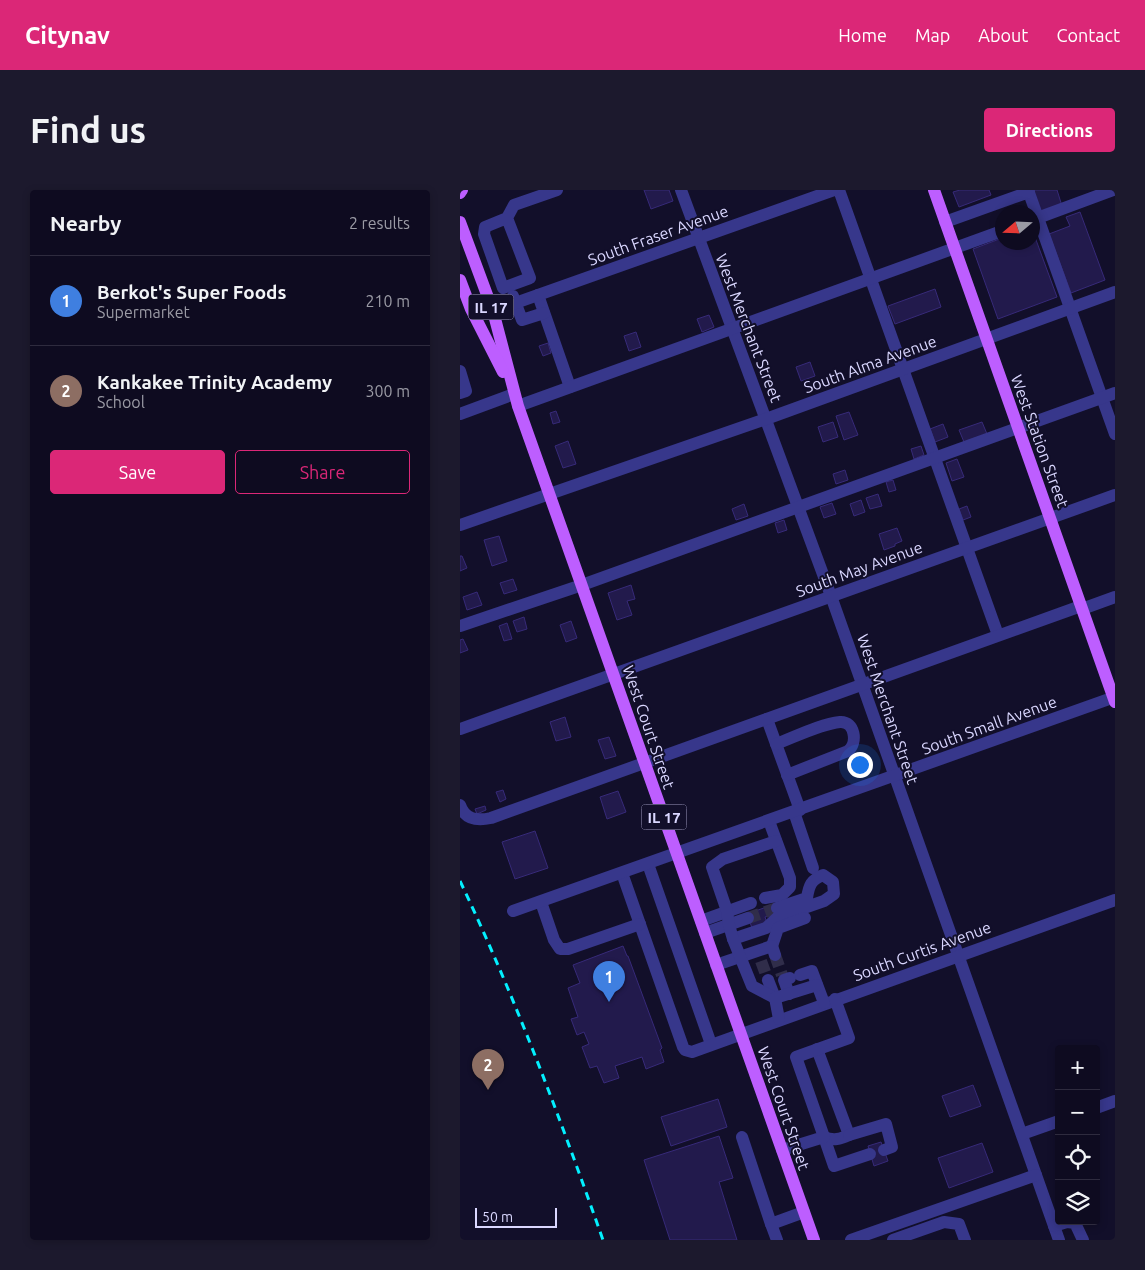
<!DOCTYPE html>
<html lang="en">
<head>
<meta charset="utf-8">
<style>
	:root { --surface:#0e0b20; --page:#1c192d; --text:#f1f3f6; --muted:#9b9ba5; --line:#2e2b3e; --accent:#db2777 }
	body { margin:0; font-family:Ubuntu,sans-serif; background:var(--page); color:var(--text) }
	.controls { position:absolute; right:15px; bottom:15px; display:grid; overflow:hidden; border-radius:5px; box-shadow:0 2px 8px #0003 }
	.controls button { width:45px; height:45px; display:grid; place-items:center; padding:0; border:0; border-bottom:1px solid var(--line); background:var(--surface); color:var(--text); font:25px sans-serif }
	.compass { position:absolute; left:535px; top:15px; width:45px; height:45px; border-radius:50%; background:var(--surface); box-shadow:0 2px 8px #0003; rotate:251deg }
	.scale { position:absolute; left:15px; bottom:12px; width:82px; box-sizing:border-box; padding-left:5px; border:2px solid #dad7ff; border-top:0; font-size:14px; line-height:18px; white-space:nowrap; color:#dad7ff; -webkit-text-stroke:4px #120f2a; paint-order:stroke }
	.you { position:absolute; left:399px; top:574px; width:18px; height:18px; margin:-12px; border:4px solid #fff; border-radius:50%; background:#1a73e8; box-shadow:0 0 0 8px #1a73e833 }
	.badge { display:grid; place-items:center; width:32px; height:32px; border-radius:50%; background:var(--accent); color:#fff; font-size:16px; font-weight:700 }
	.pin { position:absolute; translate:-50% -41px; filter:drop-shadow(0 1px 2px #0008) }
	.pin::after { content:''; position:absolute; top:26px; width:18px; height:15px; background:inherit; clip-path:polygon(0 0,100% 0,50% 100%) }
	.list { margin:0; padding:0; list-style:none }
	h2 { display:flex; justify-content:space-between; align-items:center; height:65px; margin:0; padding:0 20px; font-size:21px }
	h2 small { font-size:16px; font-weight:400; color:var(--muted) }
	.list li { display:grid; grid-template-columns:32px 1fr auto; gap:15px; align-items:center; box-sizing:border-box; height:90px; padding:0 20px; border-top:1px solid var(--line) }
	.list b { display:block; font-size:19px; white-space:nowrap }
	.list p { margin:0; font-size:16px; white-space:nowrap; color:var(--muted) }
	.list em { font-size:16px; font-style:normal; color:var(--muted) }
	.actions { display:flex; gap:10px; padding:15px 20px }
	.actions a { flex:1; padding:11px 0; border:1px solid var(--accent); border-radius:5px; text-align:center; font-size:18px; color:var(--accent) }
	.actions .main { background:var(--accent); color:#fff }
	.icon { flex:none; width:28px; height:28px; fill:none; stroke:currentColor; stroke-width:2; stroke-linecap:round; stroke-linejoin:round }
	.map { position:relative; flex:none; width:655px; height:1050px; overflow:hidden; border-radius:5px }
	header { display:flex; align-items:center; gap:30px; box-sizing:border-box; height:70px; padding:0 25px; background:var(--accent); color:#fff }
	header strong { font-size:24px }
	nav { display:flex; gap:28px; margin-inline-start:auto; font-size:18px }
	.intro { display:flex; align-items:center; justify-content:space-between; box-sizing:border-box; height:120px; padding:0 30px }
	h1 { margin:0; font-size:35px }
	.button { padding:12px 22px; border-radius:5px; background:var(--accent); color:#fff; font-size:18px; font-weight:700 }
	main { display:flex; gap:30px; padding:0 30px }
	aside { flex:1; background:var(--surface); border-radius:5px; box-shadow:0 2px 8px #0003 }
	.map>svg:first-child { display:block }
	.building { fill:#221a4c; stroke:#372a79 }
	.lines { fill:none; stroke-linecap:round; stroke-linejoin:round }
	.minor-tunnel { stroke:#302d4a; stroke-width:12; stroke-dasharray:12 6; stroke-linecap:butt }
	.minor { stroke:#37378b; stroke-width:12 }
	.major { stroke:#bd5eff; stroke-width:12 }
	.rail { stroke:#03f0ff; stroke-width:3; stroke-dasharray:8 6; stroke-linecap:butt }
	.labels { text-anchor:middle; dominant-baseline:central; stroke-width:4; stroke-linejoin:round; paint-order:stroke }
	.shield { fill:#120f2a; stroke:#9e9bbf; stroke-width:1 }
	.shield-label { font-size:15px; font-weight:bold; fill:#dad7ff }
	.street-label { font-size:16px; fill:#dad7ff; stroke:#120f2a }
</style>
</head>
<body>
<header>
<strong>Citynav</strong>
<nav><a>Home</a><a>Map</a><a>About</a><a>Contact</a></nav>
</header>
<div class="intro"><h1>Find us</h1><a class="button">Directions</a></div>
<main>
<aside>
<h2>Nearby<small>2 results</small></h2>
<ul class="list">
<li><span class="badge" style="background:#3f7fe0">1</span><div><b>Berkot's Super Foods</b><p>Supermarket</p></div><em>210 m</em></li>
<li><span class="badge" style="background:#8d6e63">2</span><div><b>Kankakee Trinity Academy</b><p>School</p></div><em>300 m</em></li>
</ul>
<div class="actions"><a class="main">Save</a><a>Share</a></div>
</aside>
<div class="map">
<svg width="655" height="1050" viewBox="0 0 655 1050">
	<rect width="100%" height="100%" fill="#120f2a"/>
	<g class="building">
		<path d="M184 0H209L213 11 191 19Z"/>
		<path d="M500 0H529L531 5 499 17 493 2Z"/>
		<path d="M571 0H597L602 16 580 24Z"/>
		<path d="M620 22 645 90 611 103 589 44 610 36 606 27Z"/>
		<path d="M572 39 597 107 538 129 513 59 542 48V52H572Z"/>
		<path d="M475 99 481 117 435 134 428 116Z"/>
		<path d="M249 125 254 137 242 142 237 129Z"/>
		<path d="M176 142 181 157 169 161 164 146Z"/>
		<path d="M88 153 91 163 83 166 79 156Z"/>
		<path d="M350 172 355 186 341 191 336 177Z"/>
		<path d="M96 221 100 232 93 234 90 223Z"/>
		<path d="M389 222 398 245 384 250 376 226Z"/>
		<path d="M373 232 378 247 363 252 358 237Z"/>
		<path d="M522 232 527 244 504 252 499 240Z"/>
		<path d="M483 234 488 247 475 252 470 239Z"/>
		<path d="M108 251 116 274 103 278 95 256Z"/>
		<path d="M461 256 464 265 454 269 451 259Z"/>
		<path d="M497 269 504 287 492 291 486 273Z"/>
		<path d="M385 280 388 290 376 294 373 284Z"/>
		<path d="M433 290 436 300 429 302 426 292Z"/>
		<path d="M418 304 422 316 410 319 406 308Z"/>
		<path d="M401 310 405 322 394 326 390 314Z"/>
		<path d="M372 313 376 324 364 328 360 317Z"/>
		<path d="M284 314 288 326 276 330 272 319Z"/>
		<path d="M507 316 511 327 503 330 499 319Z"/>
		<path d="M324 330 327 340 318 343 315 333Z"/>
		<path d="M437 338 442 351 435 354V356L424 360 419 344Z"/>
		<path d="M39 346 47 371 32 376 24 350Z"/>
		<path d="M0 366H2L7 378 0 381Z"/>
		<path d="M53 389 57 400 44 404 40 393Z"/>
		<path d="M171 395 175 409 167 411 172 425 157 430 148 403Z"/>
		<path d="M17 402 22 415 7 420 3 407Z"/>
		<path d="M64 427 67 439 57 442 53 431Z"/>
		<path d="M111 431 117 448 106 452 100 435Z"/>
		<path d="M47 433 52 449 44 451 39 436Z"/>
		<path d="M3 449 8 460 0 463V450Z"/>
		<path d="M105 527 111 547 96 551 90 532Z"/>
		<path d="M149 547 156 566 145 569 138 550Z"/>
		<path d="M43 600 46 609 40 612 36 602Z"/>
		<path d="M158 601 166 622 147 629 140 607Z"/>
		<path d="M25 616 26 620 17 624 15 619Z"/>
		<path d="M75 641 88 678 55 689 42 652Z"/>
		<path d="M315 714 319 723 305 727 307 733 292 738 287 724Z"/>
		<path d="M163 756 167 766H168L202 858 200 860 204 872 186 879 182 867 155 876 159 888 144 893 137 876 130 878 122 857 129 854 124 842 117 845 111 829 118 827 108 798 120 793 113 775Z"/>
		<path d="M513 895 521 916 490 927 482 906Z"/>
		<path d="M258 909 267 937 211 956 201 927Z"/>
		<path d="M259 946 273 988 259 992 277 1050H210L184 970Z"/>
		<path d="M421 952 428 971 414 976 408 956Z"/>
		<path d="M522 953 533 982 489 998 478 968Z"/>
	</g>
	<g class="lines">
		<g class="minor-tunnel">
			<path d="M288 728 317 718"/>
			<path d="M315 765 322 785"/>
			<path d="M301 771 308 790"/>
		</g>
		<g class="minor">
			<path d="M221 0 371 406 599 1050"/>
			<path d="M379 0 538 445"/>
			<path d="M568 0 655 244"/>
			<path d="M47 28 70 88 43 98 24 44 25 37 47 28 54 15 97 0"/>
			<path d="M572 30 653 0"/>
			<path d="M485 32 569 2"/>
			<path d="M78 105 110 197"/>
			<path d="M53 106 62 130 84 123"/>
			<path d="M33 121 374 0"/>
			<path d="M0 181 6 201 0 203"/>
			<path d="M58 216 542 41"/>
			<path d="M0 224 54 204"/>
			<path d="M0 335 306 229 655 102"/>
			<path d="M622 419 655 407"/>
			<path d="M0 436 122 395 655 203"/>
			<path d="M307 529 340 620"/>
			<path d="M0 539 655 305"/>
			<path d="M316 554C335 547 360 534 380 532 395 531 398 553 388 561L327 585"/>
			<path d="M0 615C5 630 17 631 31 628L621 416"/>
			<path d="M334 622 353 678"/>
			<path d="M188 674 251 854"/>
			<path d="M162 683 223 857 225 860 232 862 655 710"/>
			<path d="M305 708 322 705 330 697V688L309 631"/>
			<path d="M81 712 94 750 100 759H108L180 734"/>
			<path d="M53 721 655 507"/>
			<path d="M241 731 291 713"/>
			<path d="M245 743 288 728"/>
			<path d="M273 749 306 738 318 727 364 711 374 704 373 692 363 685C351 690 349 695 347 708L317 718"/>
			<path d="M312 756 318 738 345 728"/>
			<path d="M256 775 312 756 315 765"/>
			<path d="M340 785 352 781 364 813"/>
			<path d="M308 790 315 808"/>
			<path d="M329 804 324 790 330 788"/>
			<path d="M315 808 292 796 273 749 269 735 267 721 252 677 263 669 316 651"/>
			<path d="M319 829 315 808 357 795"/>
			<path d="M357 859 389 945C380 949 374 951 364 947"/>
			<path d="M636 918 655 911"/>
			<path d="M562 944 599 931"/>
			<path d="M389 945 426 934 432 957 424 960"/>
			<path d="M282 947 311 1034"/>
			<path d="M364 947 374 976 410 964"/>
			<path d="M322 960 364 947 336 867 389 848 375 809"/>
			<path d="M594 1036 607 1032 615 1033 623 1050"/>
			<path d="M317 1050 311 1034 344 1022"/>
			<path d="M391 1050 576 985"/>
			<path d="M433 1050 484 1032 499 1034 505 1050"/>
		</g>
		<g class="major">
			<path d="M474 0 655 512"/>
			<path d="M0 3 2 0"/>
			<path d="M0 32 33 121 58 216 354 1050"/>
			<path d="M0 90 11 119 43 182"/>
		</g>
		<path class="rail" d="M0 691C56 809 100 928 143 1050"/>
	</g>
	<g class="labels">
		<g class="shield">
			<rect x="8.5" y="104.5" width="45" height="25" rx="4"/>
			<rect x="181.5" y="614.5" width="45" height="25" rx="4"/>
		</g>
		<g class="shield-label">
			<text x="31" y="117">IL 17</text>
			<text x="204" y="627">IL 17</text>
		</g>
		<g class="street-label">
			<text transform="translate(198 45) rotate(-20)">South Fraser Avenue</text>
			<text transform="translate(289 138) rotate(69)">West Merchant Street</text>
			<text transform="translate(410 174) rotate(-20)">South Alma Avenue</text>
			<text transform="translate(580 251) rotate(70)">West Station Street</text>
			<text transform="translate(399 379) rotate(-20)">South May Avenue</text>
			<text transform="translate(428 519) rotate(71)">West Merchant Street</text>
			<text transform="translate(529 535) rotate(-20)">South Small Avenue</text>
			<text transform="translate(189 537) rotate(71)">West Court Street</text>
			<text transform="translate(462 761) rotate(-20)">South Curtis Avenue</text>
			<text transform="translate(324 918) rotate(71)">West Court Street</text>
		</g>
	</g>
</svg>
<div class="controls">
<button>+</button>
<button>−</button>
<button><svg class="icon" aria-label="locate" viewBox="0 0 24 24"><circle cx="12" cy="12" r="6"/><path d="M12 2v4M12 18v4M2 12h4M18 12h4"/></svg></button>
<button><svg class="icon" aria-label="layers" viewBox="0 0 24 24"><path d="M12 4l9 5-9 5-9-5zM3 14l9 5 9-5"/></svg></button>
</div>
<svg class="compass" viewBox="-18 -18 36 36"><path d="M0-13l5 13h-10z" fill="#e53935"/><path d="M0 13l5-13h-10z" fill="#9b9ba5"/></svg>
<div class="scale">50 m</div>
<div class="you"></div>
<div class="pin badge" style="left:149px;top:812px;background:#3f7fe0">1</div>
<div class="pin badge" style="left:28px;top:900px;background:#8d6e63">2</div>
</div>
</main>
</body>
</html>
